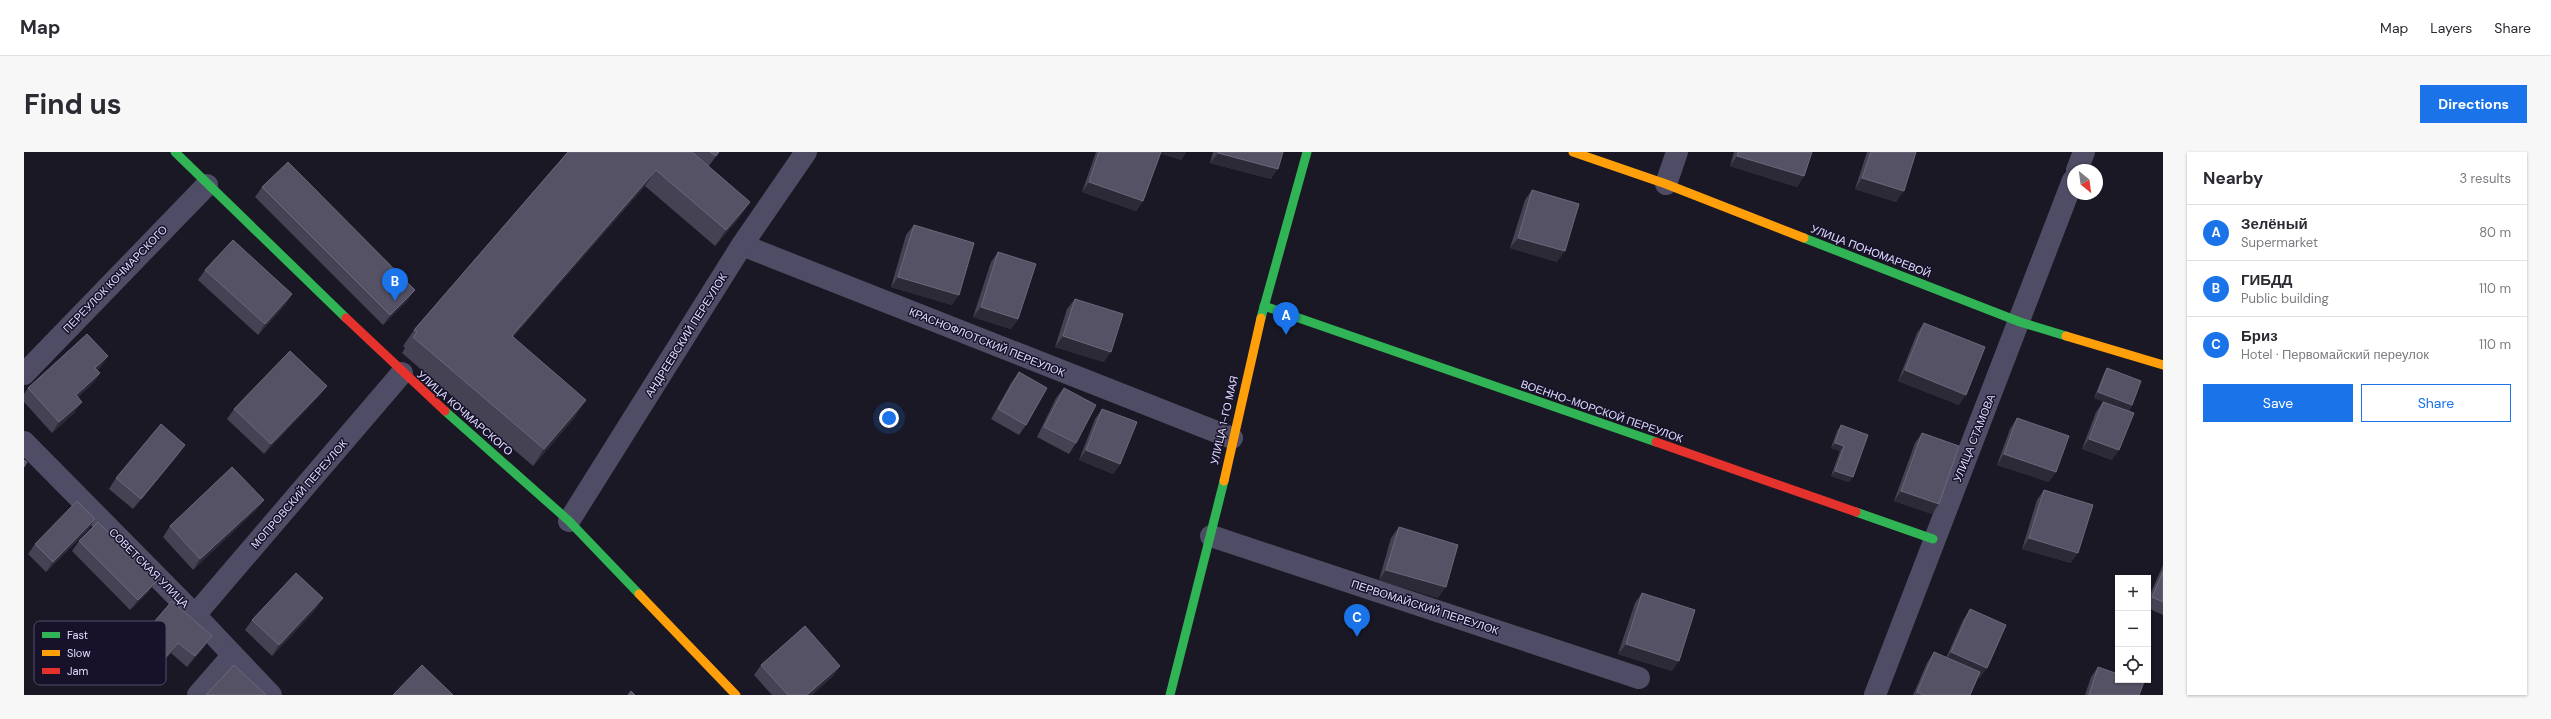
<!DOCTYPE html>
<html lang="en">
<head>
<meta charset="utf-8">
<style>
	:root { --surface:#fff; --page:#f7f7f7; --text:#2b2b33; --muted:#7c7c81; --line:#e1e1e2; --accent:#1a73e8 }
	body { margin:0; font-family:"DM Sans",sans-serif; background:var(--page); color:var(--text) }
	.controls { position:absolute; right:12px; bottom:12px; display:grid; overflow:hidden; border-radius:0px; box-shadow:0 1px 3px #0004 }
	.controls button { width:36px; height:36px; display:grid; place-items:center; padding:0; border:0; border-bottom:1px solid var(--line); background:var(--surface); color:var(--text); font:20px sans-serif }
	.compass { position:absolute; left:2043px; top:12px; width:36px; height:36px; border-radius:50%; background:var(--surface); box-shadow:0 1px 3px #0004; rotate:151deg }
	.you { position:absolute; left:865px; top:266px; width:14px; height:14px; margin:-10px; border:3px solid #fff; border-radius:50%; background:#1a73e8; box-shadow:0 0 0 6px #1a73e833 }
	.badge { display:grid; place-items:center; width:26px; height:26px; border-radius:50%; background:var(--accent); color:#fff; font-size:13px; font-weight:700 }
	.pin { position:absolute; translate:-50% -33px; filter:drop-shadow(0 1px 2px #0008) }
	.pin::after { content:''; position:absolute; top:21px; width:14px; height:12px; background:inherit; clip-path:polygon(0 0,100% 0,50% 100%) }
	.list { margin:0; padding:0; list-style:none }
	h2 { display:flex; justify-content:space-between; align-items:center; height:52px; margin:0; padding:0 16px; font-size:17px }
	h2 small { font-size:13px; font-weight:400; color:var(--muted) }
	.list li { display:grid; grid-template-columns:26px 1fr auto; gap:12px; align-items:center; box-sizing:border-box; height:56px; padding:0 16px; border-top:1px solid var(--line) }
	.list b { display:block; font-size:15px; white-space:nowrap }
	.list p { margin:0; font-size:13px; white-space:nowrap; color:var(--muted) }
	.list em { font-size:13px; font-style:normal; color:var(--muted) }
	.actions { display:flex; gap:8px; padding:12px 16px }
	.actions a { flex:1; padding:9px 0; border:1px solid var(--accent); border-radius:0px; text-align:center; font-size:14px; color:var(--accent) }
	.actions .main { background:var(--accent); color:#fff }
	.icon { flex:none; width:22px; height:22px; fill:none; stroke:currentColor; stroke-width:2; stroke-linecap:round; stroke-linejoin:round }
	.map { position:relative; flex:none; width:2139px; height:543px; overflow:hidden; border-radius:0px }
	header { display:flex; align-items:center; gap:24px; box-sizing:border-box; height:56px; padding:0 20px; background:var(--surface); border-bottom:1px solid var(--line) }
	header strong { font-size:19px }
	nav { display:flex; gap:22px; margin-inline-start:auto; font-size:14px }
	.intro { display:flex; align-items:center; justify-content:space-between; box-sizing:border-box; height:96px; padding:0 24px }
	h1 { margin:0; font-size:28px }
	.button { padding:10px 18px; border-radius:0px; background:var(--accent); color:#fff; font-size:14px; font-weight:700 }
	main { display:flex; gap:24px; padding:0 24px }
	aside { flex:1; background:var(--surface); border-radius:0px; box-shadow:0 1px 3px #0004 }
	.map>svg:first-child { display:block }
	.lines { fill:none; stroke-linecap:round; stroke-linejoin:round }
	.street { stroke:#4f4d65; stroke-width:22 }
	.fast { stroke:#30b455; stroke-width:9 }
	.slow { stroke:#ff9f0a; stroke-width:9 }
	.jam { stroke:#e5322d; stroke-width:9 }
	.wall { fill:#454253 }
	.shaded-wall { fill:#2d2a38 }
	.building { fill:#565265; stroke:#6b687d }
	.labels { text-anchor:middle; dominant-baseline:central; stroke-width:3; stroke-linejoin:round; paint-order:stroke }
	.street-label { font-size:11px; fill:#e1dcfe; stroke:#17122a }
	.key { fill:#17122a; stroke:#544f6a; stroke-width:1 }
	.key-label { font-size:11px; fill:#e1dcfe }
</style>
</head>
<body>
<header>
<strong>Map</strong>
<nav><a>Map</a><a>Layers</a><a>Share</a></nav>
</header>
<div class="intro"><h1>Find us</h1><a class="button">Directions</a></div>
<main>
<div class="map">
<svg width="2139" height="543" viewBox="0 0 2139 543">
	<rect width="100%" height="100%" fill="#1a1824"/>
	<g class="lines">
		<g class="street">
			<path d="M2053 18 2060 0"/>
			<path d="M1642 32 1653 0"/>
			<path d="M718 93 1208 286"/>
			<path d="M0 222 183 33"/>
			<path d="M0 290 171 463 247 543"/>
			<path d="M545 369 718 93 782 0"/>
			<path d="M1187 384 1615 526"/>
			<path d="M171 463 378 221"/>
			<path d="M174 543 208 504"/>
			<path d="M1851 543 2049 28"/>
		</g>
		<g class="fast">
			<path d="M151 0 322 166"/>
			<path d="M1780 86 1996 170 2042 184"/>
			<path d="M1240 154 1632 290"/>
			<path d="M1237 166 1283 0"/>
			<path d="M421 259 545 369 615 442"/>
			<path d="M1832 360 1909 387"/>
			<path d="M1146 543 1200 329"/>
		</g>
		<g class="slow">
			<path d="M1549 0 1642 32 1780 86"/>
			<path d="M2042 184 2139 213"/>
			<path d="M1200 329 1237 166"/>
			<path d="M615 442 712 543"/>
		</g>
		<g class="jam">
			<path d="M322 166 421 259"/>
			<path d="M1632 290 1832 360"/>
		</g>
	</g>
	<g class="wall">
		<path d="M544 0H695L685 14 683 13 726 50 715 66 691 94 621 34 489 185 551 265 509 314 378 201 381 196 379 194 390 178Z"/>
		<path d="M1072 0H1162L1157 8 1136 1 1119 49 1112 59 1058 40Z"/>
		<path d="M1189 0H1259L1247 27 1186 11Z"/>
		<path d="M1710 0H1788L1780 24 1773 35 1706 14Z"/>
		<path d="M1843 0H1892L1872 50 1831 37Z"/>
		<path d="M238 35 384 148 359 173 231 45Z"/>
		<path d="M1508 38 1533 110 1486 96 1501 48Z"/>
		<path d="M890 73 928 153 867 135 882 83Z"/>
		<path d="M974 100 994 167 987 177 949 165 967 110Z"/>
		<path d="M181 118 268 142 261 153 234 183 174 128Z"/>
		<path d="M1051 147 1080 210 1031 195 1043 157Z"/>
		<path d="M1900 171 1935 253 1874 229 1893 181Z"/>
		<path d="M77 215 73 218 76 221 69 231 54 245 51 260 28 281 0 250V242L4 236Z"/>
		<path d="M2083 216 2108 253 2105 259 2070 246 2080 221Z"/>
		<path d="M995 220 1002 273 995 283 967 267 987 231Z"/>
		<path d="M303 234 295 244 240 302 203 267 210 257Z"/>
		<path d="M1040 236 1052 291 1045 302 1013 285 1032 246Z"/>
		<path d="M2079 250 2088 308 2058 297 2072 260Z"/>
		<path d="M1078 257 1096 312 1089 322 1055 308 1071 267Z"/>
		<path d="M1993 266 2025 330 1973 313 1986 277Z"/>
		<path d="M1817 273 1825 330 1807 324 1816 299 1807 296 1813 279Z"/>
		<path d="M1898 281 1908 362 1870 349 1891 291Z"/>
		<path d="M154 303 109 357 85 337 92 326Z"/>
		<path d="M2020 338 2047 411 1998 397 2013 348Z"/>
		<path d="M240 348 232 358 169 418 139 385 146 374Z"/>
		<path d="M71 367 64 378 22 420 4 402 11 392Z"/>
		<path d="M1375 375 1414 446 1355 428 1367 386Z"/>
		<path d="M55 389 125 439 106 458 48 399Z"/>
		<path d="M2139 413V463L2124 456V447Z"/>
		<path d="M1618 441 1648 519 1594 502 1611 451Z"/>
		<path d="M292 457 248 504 221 478 228 468Z"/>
		<path d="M1946 457 1956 526 1954 525 1946 543H1889L1903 511 1910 500 1922 506 1939 468Z"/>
		<path d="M118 484 181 494 163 515 147 501 135 515 111 495Z"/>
		<path d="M737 513 816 514 809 524 788 543H748L730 523Z"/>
		<path d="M2074 515 2115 543H2061L2067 525Z"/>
	</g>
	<g class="shaded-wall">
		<path d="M1134 0H1162L1157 8Z"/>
		<path d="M1194 1 1254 17 1247 27 1186 11Z"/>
		<path d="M1713 4 1780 24 1773 35 1706 14Z"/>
		<path d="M632 18 621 34 476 200 488 184Z"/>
		<path d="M1838 26 1880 39 1872 50 1831 37Z"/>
		<path d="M1065 30 1119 49 1112 59 1058 40Z"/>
		<path d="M726 50 715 66 691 94 702 78Z"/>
		<path d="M1494 86 1541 99 1533 110 1486 96Z"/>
		<path d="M874 125 935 143 928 153 867 135Z"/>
		<path d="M391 138 384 148 359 173 366 163Z"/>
		<path d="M268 142 261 153 234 183 241 172Z"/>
		<path d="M957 155 994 167 987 177 949 165Z"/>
		<path d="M1039 184 1087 200 1080 210 1031 195Z"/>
		<path d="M84 204 77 215 64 226 71 216Z"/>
		<path d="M1881 218 1942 243 1935 253 1874 229Z"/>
		<path d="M76 221 69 231 45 253 52 243Z"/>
		<path d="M303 234 295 244 240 302 247 292Z"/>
		<path d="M2074 240 2108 253 2105 259 2070 246Z"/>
		<path d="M562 248 551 265 509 314 520 297Z"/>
		<path d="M58 250 51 260 28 281 35 270Z"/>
		<path d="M2065 287 2095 298 2088 308 2058 297Z"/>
		<path d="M1811 291 1820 294 1816 299 1807 296Z"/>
		<path d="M161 293 154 303 109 357 117 347Z"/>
		<path d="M1062 298 1096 312 1089 322 1055 308Z"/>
		<path d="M1980 302 2032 320 2025 330 1973 313Z"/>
		<path d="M1811 319 1829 325 1825 330 1807 324Z"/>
		<path d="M1877 339 1915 352 1908 362 1870 349Z"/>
		<path d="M240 348 232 358 169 418 176 407Z"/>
		<path d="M71 367 64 378 22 420 29 410Z"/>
		<path d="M2005 386 2054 401 2047 411 1998 397Z"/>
		<path d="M1362 418 1422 435 1414 446 1355 428Z"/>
		<path d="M133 429 125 439 106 458 114 448Z"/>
		<path d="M299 446 292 457 248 504 255 493Z"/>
		<path d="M188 484 181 494 163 515 171 504Z"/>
		<path d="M154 491 147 501 135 515 142 505Z"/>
		<path d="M1602 492 1655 509 1648 519 1594 502Z"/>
		<path d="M1927 500 1963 516 1956 526 1920 511Z"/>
		<path d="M816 514 809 524 788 543H783Z"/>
	</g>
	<g class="building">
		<path d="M544 0H668L726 50 702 78 632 18 488 184 562 248 520 297 389 185 393 180 390 178Z"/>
		<path d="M686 0H695L692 4Z"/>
		<path d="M1075 0H1137L1119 49 1065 30Z"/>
		<path d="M1194 0H1259L1254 17 1194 1Z"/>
		<path d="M1714 0H1788L1780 24 1713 4Z"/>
		<path d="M1847 0H1892L1880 39 1838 26Z"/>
		<path d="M264 10 391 138 366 163 238 35Z"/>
		<path d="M1508 38 1555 52 1541 99 1494 86Z"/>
		<path d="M890 73 950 91 935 143 874 125Z"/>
		<path d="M209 88 268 142 241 172 181 118Z"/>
		<path d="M974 100 1012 112 994 167 957 155Z"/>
		<path d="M1051 147 1099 162 1087 200 1039 184Z"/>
		<path d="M1900 171 1961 195 1942 243 1881 218Z"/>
		<path d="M63 182 84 204 71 216 76 221 52 243 58 250 35 270 4 236Z"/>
		<path d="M266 199 303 234 247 292 210 257Z"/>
		<path d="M2083 216 2117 229 2108 253 2074 240Z"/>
		<path d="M995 220 1023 236 1002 273 974 257Z"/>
		<path d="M1040 236 1072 253 1052 291 1020 275Z"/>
		<path d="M2079 250 2110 261 2095 298 2065 287Z"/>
		<path d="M1078 257 1113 270 1096 312 1062 298Z"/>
		<path d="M1993 266 2045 284 2032 320 1980 302Z"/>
		<path d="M137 272 161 293 117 347 92 326Z"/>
		<path d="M1817 273 1844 283 1829 325 1811 319 1820 294 1811 291Z"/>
		<path d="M1898 281 1935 294 1915 352 1877 339Z"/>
		<path d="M0 308 3 310 0 315Z"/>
		<path d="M208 315 240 348 176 407 146 374Z"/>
		<path d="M2020 338 2069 353 2054 401 2005 386Z"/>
		<path d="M53 349 71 367 29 410 11 392Z"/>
		<path d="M74 370 133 429 114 448 55 389Z"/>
		<path d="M1375 375 1434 393 1422 435 1362 418Z"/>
		<path d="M2139 419V450L2128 445Z"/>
		<path d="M272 421 299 446 255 493 228 468Z"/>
		<path d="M1618 441 1671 458 1655 509 1602 492Z"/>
		<path d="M148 449 188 484 171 504 154 491 142 505 118 484Z"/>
		<path d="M1946 457 1982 473 1963 516 1927 500Z"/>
		<path d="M781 474 816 514 783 543H764L737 513Z"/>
		<path d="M1910 500 1956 520 1946 543H1900L1893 540Z"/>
		<path d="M210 513 242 543H182Z"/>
		<path d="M398 513 429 543H369Z"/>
		<path d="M2074 515 2094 522V528H2113L2120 530 2115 543H2065Z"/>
		<path d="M607 539 611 543H604Z"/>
	</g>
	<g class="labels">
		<g class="street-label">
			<text transform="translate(1847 99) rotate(21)">УЛИЦА ПОНОМАРЕВОЙ</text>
			<text transform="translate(91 127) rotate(-46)">ПЕРЕУЛОК КОЧМАРСКОГО</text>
			<text transform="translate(662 183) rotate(-58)">АНДРЕЕВСКИЙ ПЕРЕУЛОК</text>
			<text transform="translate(963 190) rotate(22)">КРАСНОФЛОТСКИЙ ПЕРЕУЛОК</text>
			<text transform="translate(1578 259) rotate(19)">ВОЕННО-МОРСКОЙ ПЕРЕУЛОК</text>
			<text transform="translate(441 261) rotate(41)">УЛИЦА КОЧМАРСКОГО</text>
			<text transform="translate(1200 268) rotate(-77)">УЛИЦА 1-ГО МАЯ</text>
			<text transform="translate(1950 286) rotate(-68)">УЛИЦА СТАМОВА</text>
			<text transform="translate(275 342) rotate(-49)">МОПРОВСКИЙ ПЕРЕУЛОК</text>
			<text transform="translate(125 416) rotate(45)">СОВЕТСКАЯ УЛИЦА</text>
			<text transform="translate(1401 455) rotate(18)">ПЕРВОМАЙСКИЙ ПЕРЕУЛОК</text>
		</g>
	</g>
	<rect x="10" y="469" width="132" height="64" rx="6" class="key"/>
	<rect x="18" y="480" width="18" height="6" fill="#30b455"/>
	<rect x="18" y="498" width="18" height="6" fill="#ff9f0a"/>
	<rect x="18" y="516" width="18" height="6" fill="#e5322d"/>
	<g class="key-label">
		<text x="43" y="487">Fast</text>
		<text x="43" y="505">Slow</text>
		<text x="43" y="523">Jam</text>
	</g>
</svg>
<div class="controls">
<button>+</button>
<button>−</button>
<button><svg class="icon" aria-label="locate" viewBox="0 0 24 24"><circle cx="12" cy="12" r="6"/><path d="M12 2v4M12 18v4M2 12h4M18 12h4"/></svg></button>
</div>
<svg class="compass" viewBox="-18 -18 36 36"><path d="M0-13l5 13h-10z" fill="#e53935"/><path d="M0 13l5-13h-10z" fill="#7c7c81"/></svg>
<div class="you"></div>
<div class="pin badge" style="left:1262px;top:183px">A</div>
<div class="pin badge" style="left:371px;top:149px">B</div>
<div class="pin badge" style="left:1333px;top:485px">C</div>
</div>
<aside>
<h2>Nearby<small>3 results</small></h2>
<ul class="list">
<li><span class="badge">A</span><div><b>Зелёный</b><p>Supermarket</p></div><em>80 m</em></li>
<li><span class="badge">B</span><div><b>ГИБДД</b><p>Public building</p></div><em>110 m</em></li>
<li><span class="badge">C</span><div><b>Бриз</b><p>Hotel · Первомайский переулок</p></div><em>110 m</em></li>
</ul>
<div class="actions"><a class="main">Save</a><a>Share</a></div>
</aside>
</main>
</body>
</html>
